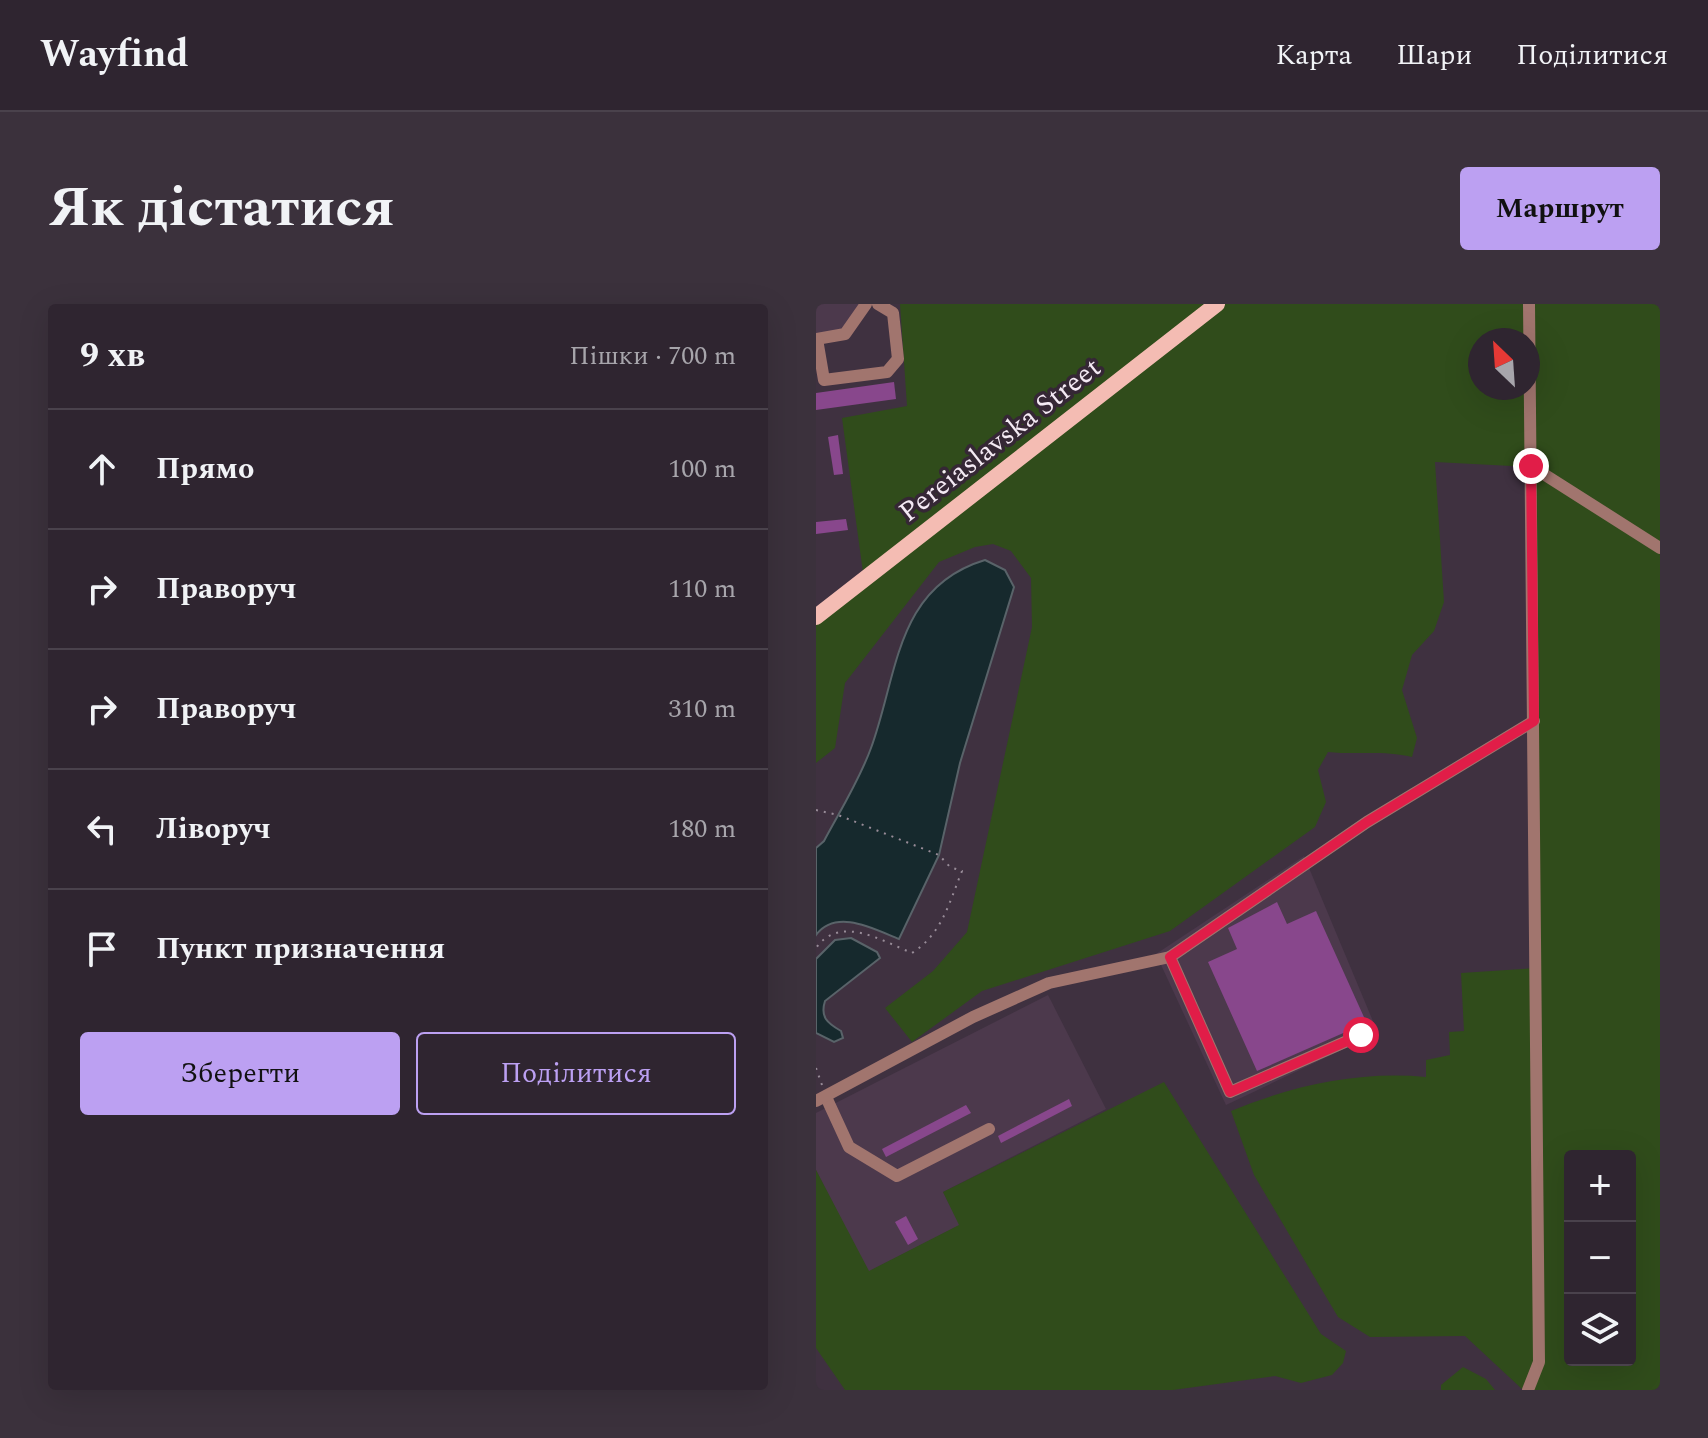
<!DOCTYPE html>
<html lang="uk">
<head>
<meta charset="utf-8">
<style>
	:root { --surface:#2f2530; --page:#3b313c; --text:#f1f3f6; --muted:#a7a5ab; --line:#4a424c; --accent:#bca0f2 }
	body { margin:0; font-family:Spectral,serif; background:var(--page); color:var(--text) }
	.controls { position:absolute; right:24px; bottom:24px; display:grid; overflow:hidden; border-radius:8px; box-shadow:0 8px 32px #0002 }
	.controls button { width:72px; height:72px; display:grid; place-items:center; padding:0; border:0; border-bottom:2px solid var(--line); background:var(--surface); color:var(--text); font:40px sans-serif }
	.compass { position:absolute; left:652px; top:24px; width:72px; height:72px; border-radius:50%; background:var(--surface); box-shadow:0 8px 32px #0002; rotate:335deg }
	.stop { position:absolute; width:24px; height:24px; margin:-18px; border:6px solid #e11d48; border-radius:50%; background:#fff }
	.stop.end { background:#e11d48; border-color:#fff; box-shadow:0 2px 8px #0008 }
	.list { margin:0; padding:0; list-style:none }
	h2 { display:flex; justify-content:space-between; align-items:center; height:104px; margin:0; padding:0 32px; font-size:34px }
	h2 small { font-size:26px; font-weight:400; color:var(--muted) }
	.list li { display:grid; grid-template-columns:52px 1fr auto; gap:24px; align-items:center; box-sizing:border-box; height:120px; padding:0 32px; border-top:2px solid var(--line) }
	.list b { display:block; font-size:30px; white-space:nowrap }
	.list em { font-size:26px; font-style:normal; color:var(--muted) }
	.actions { display:flex; gap:16px; padding:24px 32px }
	.actions a { flex:1; padding:18px 0; border:2px solid var(--accent); border-radius:8px; text-align:center; font-size:28px; color:var(--accent) }
	.actions .main { background:var(--accent); color:#111 }
	.icon { flex:none; width:44px; height:44px; fill:none; stroke:currentColor; stroke-width:2; stroke-linecap:round; stroke-linejoin:round }
	.map { position:relative; flex:none; width:844px; height:1086px; overflow:hidden; border-radius:8px }
	header { display:flex; align-items:center; gap:48px; box-sizing:border-box; height:112px; padding:0 40px; background:var(--surface); border-bottom:2px solid var(--line) }
	header strong { font-size:38px }
	nav { display:flex; gap:44px; margin-inline-start:auto; font-size:28px }
	.intro { display:flex; align-items:center; justify-content:space-between; box-sizing:border-box; height:192px; padding:0 48px }
	h1 { margin:0; font-size:56px }
	.button { padding:20px 36px; border-radius:8px; background:var(--accent); color:#111; font-size:28px; font-weight:700 }
	main { display:flex; gap:48px; padding:0 48px }
	aside { flex:1; background:var(--surface); border-radius:8px; box-shadow:0 8px 32px #0002 }
	.map>svg:first-child { display:block }
	.built { fill:#4c394c }
	.green { fill:#304c1b; fill-rule:evenodd }
	.water { fill:#16292d; stroke:#596369; stroke-width:2 }
	.building { fill:#88478c }
	.lines { fill:none; stroke-linecap:round; stroke-linejoin:round }
	.path { stroke:#988c98; stroke-width:2; stroke-dasharray:2 6; stroke-linecap:butt }
	.minor { stroke:#a1756e; stroke-width:12 }
	.major { stroke:#f4bcb3; stroke-width:16 }
	.route { stroke:#e11d48; stroke-width:10 }
	.labels { text-anchor:middle; dominant-baseline:central; stroke-width:7; stroke-linejoin:round; paint-order:stroke }
	.street-label { font-size:28px; fill:#f4eaf4; stroke:#352735 }
</style>
</head>
<body>
<header>
<strong>Wayfind</strong>
<nav><a>Карта</a><a>Шари</a><a>Поділитися</a></nav>
</header>
<div class="intro"><h1>Як дістатися</h1><a class="button">Маршрут</a></div>
<main>
<aside>
<h2>9 хв<small>Пішки · 700 m</small></h2>
<ul class="list">
<li><svg class="icon" aria-label="ahead" viewBox="0 0 24 24"><path d="M12 20V5M6 11l6-6 6 6"/></svg><div><b>Прямо</b></div><em>100 m</em></li>
<li><svg class="icon" aria-label="right" viewBox="0 0 24 24"><path d="M7 20v-9h11M14 6l5 5-5 5"/></svg><div><b>Праворуч</b></div><em>110 m</em></li>
<li><svg class="icon" aria-label="right" viewBox="0 0 24 24"><path d="M7 20v-9h11M14 6l5 5-5 5"/></svg><div><b>Праворуч</b></div><em>310 m</em></li>
<li><svg class="icon" aria-label="left" viewBox="0 0 24 24"><path d="M17 20v-9H6M10 6l-5 5 5 5"/></svg><div><b>Ліворуч</b></div><em>180 m</em></li>
<li><svg class="icon" aria-label="arrive" viewBox="0 0 24 24"><path d="M6 21V4h12l-3 4 3 4H6"/></svg><div><b>Пункт призначення</b></div></li>
</ul>
<div class="actions"><a class="main">Зберегти</a><a>Поділитися</a></div>
</aside>
<div class="map">
<svg width="844" height="1086" viewBox="0 0 844 1086">
	<rect width="100%" height="100%" fill="#3f3140"/>
	<g class="built">
		<path d="M0 0H50L29 30 0 35Z"/>
		<path d="M488 552 559 722 553 733 410 801 340 650Z"/>
		<path d="M232 691 290 805 127 888 144 921 52 968 0 866V809Z"/>
	</g>
	<g class="green">
		<path d="M84 0H844V1086H707L649 1032 554 1033 522 1013 438 871 415 807C478 781 543 767 610 773V756L634 751 633 728 648 727 645 669 721 664 714 163 619 158 628 298 618 327 596 351 586 386 601 434 596 453C567 446 541 451 512 448L502 466 510 498 499 523 354 627 166 687 96 738 69 704 117 667 151 628 216 323 215 274 195 247 177 240 159 243 123 258 29 379 19 444 0 459V313L48 276 26 114 91 102ZM664 36H712V84H664ZM754 852H814V1056H754Z"/>
		<path d="M348 778 505 1030 530 1047 527 1059 516 1071 485 1079 459 1072 357 1086H29L0 1044V866L53 967 143 921 127 888Z"/>
		<path d="M647 1063 670 1075 679 1086H625V1081Z"/>
	</g>
	<g class="water">
		<path d="M169 256 189 266 198 283 144 459 123 551 83 635C58 625 20 604 0 631V544L8 537C24 507 43 477 55 444 82 371 79 283 169 256Z"/>
		<path d="M35 634 61 648 64 654 9 697C4 713 11 719 25 727L27 734 18 738 0 729V655L19 636Z"/>
	</g>
	<g class="building">
		<path d="M78 78 80 95 0 106V89Z"/>
		<path d="M22 131 27 170 18 171 12 133Z"/>
		<path d="M30 215 32 226 0 230V218Z"/>
		<path d="M461 598 471 620 500 607 552 722 541 723 441 767 392 658 421 645 412 624Z"/>
		<path d="M253 795 256 802 185 839 182 832Z"/>
		<path d="M150 801 155 809 70 853 66 845Z"/>
		<path d="M90 912 102 935 92 941 79 918Z"/>
	</g>
	<g class="lines">
		<g class="path">
			<path d="M0 506 22 511 123 551 134 563 146 567C133 599 126 630 96 649 66 637 24 610 0 644"/>
			<path d="M0 764 6 781"/>
		</g>
		<g class="minor">
			<path d="M0 35 29 30 50 0"/>
			<path d="M1 35 8 76 71 68 82 55 77 9 62 0"/>
			<path d="M715 162 844 244"/>
			<path d="M545 731 414 788 354 653 551 518 718 417"/>
			<path d="M10 793 33 843 81 872 173 825"/>
			<path d="M0 797 157 713 233 679 354 653"/>
			<path d="M712 1086 723 1058 713 0"/>
		</g>
		<path class="major" d="M0 313 401 0"/>
	</g>
	<g class="lines">
		<path class="route" d="M545 731 414 788 354 653 551 518 718 417 715 162"/>
	</g>
	<g class="labels">
		<g class="street-label">
			<text transform="translate(184 136) rotate(-38)">Pereiaslavska Street</text>
		</g>
	</g>
</svg>
<div class="controls">
<button>+</button>
<button>−</button>
<button><svg class="icon" aria-label="layers" viewBox="0 0 24 24"><path d="M12 4l9 5-9 5-9-5zM3 14l9 5 9-5"/></svg></button>
</div>
<svg class="compass" viewBox="-18 -18 36 36"><path d="M0-13l5 13h-10z" fill="#e53935"/><path d="M0 13l5-13h-10z" fill="#a7a5ab"/></svg>
<div class="stop" style="left:545px;top:731px"></div>
<div class="stop end" style="left:715px;top:162px"></div>
</div>
</main>
</body>
</html>
